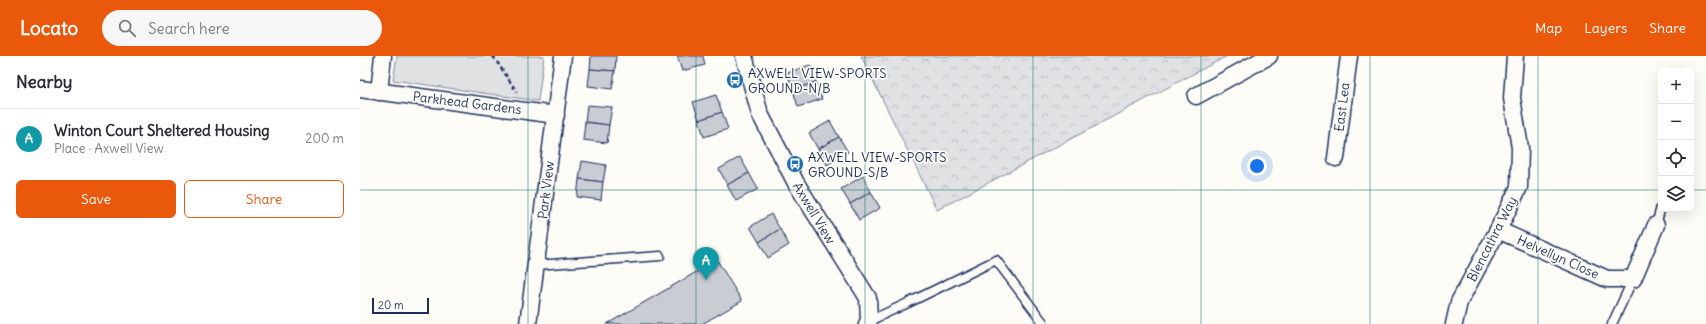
<!DOCTYPE html>
<html lang="en">
<head>
<meta charset="utf-8">
<style>
	:root { --surface:#fff; --page:#f7f7f7; --text:#2b2b33; --muted:#7c7c81; --line:#e1e1e2; --accent:#ea580c }
	body { margin:0; font-family:Delius,sans-serif; background:var(--page); color:var(--text) }
	.controls { position:absolute; right:12px; top:12px; display:grid; overflow:hidden; border-radius:6px; box-shadow:0 4px 16px #0002 }
	.controls button { width:36px; height:36px; display:grid; place-items:center; padding:0; border:0; border-bottom:1px solid var(--line); background:var(--surface); color:var(--text); font:20px sans-serif }
	.scale { position:absolute; left:12px; bottom:10px; width:57px; box-sizing:border-box; padding-left:4px; border:2px solid #1b2f5e; border-top:0; font-size:11px; line-height:14px; white-space:nowrap; color:#1b2f5e; -webkit-text-stroke:3px #fdfcf7; paint-order:stroke }
	.you { position:absolute; left:897px; top:110px; width:14px; height:14px; margin:-10px; border:3px solid #fff; border-radius:50%; background:#1a73e8; box-shadow:0 0 0 6px #1a73e833 }
	.badge { display:grid; place-items:center; width:26px; height:26px; border-radius:50%; background:var(--accent); color:#fff; font-size:13px; font-weight:700 }
	.pin { position:absolute; translate:-50% -33px; filter:drop-shadow(0 1px 2px #0008) }
	.pin::after { content:''; position:absolute; top:21px; width:14px; height:12px; background:inherit; clip-path:polygon(0 0,100% 0,50% 100%) }
	.list { margin:0; padding:0; list-style:none }
	h2 { display:flex; justify-content:space-between; align-items:center; height:52px; margin:0; padding:0 16px; font-size:17px }
	h2 small { font-size:13px; font-weight:400; color:var(--muted) }
	.list li { display:grid; grid-template-columns:26px 1fr auto; gap:12px; align-items:center; box-sizing:border-box; height:60px; padding:0 16px; border-top:1px solid var(--line) }
	.list b { display:block; font-size:15px; white-space:nowrap }
	.list p { margin:0; font-size:13px; white-space:nowrap; color:var(--muted) }
	.list em { font-size:13px; font-style:normal; color:var(--muted) }
	.actions { display:flex; gap:8px; padding:12px 16px }
	.actions a { flex:1; padding:9px 0; border:1px solid var(--accent); border-radius:6px; text-align:center; font-size:14px; color:var(--accent) }
	.actions .main { background:var(--accent); color:#fff }
	.icon { flex:none; width:22px; height:22px; fill:none; stroke:currentColor; stroke-width:2; stroke-linecap:round; stroke-linejoin:round }
	.map { position:relative; flex:none; width:1346px; height:268px; overflow:hidden }
	header { display:flex; align-items:center; gap:24px; box-sizing:border-box; height:56px; padding:0 20px; background:var(--accent); color:#fff }
	header strong { font-size:19px }
	nav { display:flex; gap:22px; margin-inline-start:auto; font-size:14px }
	.search { width:280px; height:36px; background:var(--page); display:flex; align-items:center; gap:10px; box-sizing:border-box; padding:0 14px; border-radius:22px; color:var(--muted); font-size:15px }
	main { display:flex }
	aside { flex:1; background:var(--surface) }
	.map>svg:first-child { display:block }
	.green { fill:#e0e1e3; stroke:#7e88a0 }
	.park { fill:url(#park-crowns); stroke:#7e88a0 }
	.building { fill:#c9ccd3; stroke:#1b2f5e }
	.lines { fill:none; stroke-linecap:round; stroke-linejoin:round }
	.service-casing { stroke:#1b2f5e; stroke-width:11 }
	.minor-casing { stroke:#1b2f5e; stroke-width:19 }
	.path { stroke:#1b2f5e; stroke-width:2.5; stroke-dasharray:4 3; stroke-linecap:butt }
	.service { stroke:#fdfcf7; stroke-width:8 }
	.minor { stroke:#fdfcf7; stroke-width:16 }
	.grid { fill:none; stroke:#0f766e; stroke-width:1; stroke-opacity:0.55 }
	.labels { text-anchor:middle; dominant-baseline:central; stroke-width:3.5; stroke-linejoin:round; paint-order:stroke }
	.poi-label { font-size:13px; fill:#1b2f5e; stroke:#fdfcf7; text-anchor:start }
	.street-label { font-size:13px; fill:#1b2f5e; stroke:#fdfcf7 }
</style>
</head>
<body>
<header>
<strong>Locato</strong>
<div class="search"><svg class="icon" aria-label="search" viewBox="0 0 24 24"><circle cx="10" cy="10" r="6"/><path d="M15 15l6 6"/></svg>Search here</div>
<nav><a>Map</a><a>Layers</a><a>Share</a></nav>
</header>
<main>
<aside>
<h2>Nearby<small></small></h2>
<ul class="list">
<li><span class="badge" style="background:#0f9aa8">A</span><div><b>Winton Court Sheltered Housing</b><p>Place · Axwell View</p></div><em>200 m</em></li>
</ul>
<div class="actions"><a class="main">Save</a><a>Share</a></div>
</aside>
<div class="map">
<svg width="1346" height="268" viewBox="0 0 1346 268">
	<defs>
		<pattern id="park-crowns" width="20" height="18" patternUnits="userSpaceOnUse"><rect width="20" height="18" fill="#e0e1e3"/><path d="M2 6a3 3 0 1 1 6 0M12 15a3 3 0 1 1 6 0" fill="none" stroke="#c0c1c5"/></pattern>
	</defs>
	<rect width="100%" height="100%" fill="#fdfcf7"/>
	<filter id="ink" filterUnits="userSpaceOnUse"><feTurbulence type="fractalNoise" baseFrequency=".025" numOctaves="2"/><feDisplacementMap in="SourceGraphic" scale="8" xChannelSelector="R" yChannelSelector="G"/><feConvolveMatrix kernelMatrix="1 2 1 2 8 2 1 2 1" color-interpolation-filters="sRGB"/></filter>
	<g filter="url(#ink)">
		<path class="green" d="M37 0H184L178 45 33 24Z"/>
		<path class="park" d="M501 0H867L577 154Z"/>
		<g class="building">
			<path d="M231 0H256L255 15 230 13Z"/>
			<path d="M317 0H343L345 9 322 15Z"/>
			<path d="M450 9 456 26 433 34 427 17Z"/>
			<path d="M230 13 255 15 252 33 228 30Z"/>
			<path d="M456 26 462 43 438 51 433 34Z"/>
			<path d="M356 39 362 56 339 64 333 46Z"/>
			<path d="M227 49 252 51 249 69 225 66Z"/>
			<path d="M362 56 368 73 344 81 339 64Z"/>
			<path d="M470 65 479 81 458 93 449 77Z"/>
			<path d="M225 66 249 69 247 87 223 84Z"/>
			<path d="M479 81 488 96 467 109 458 93Z"/>
			<path d="M380 101 389 117 367 129 359 113Z"/>
			<path d="M222 105 246 109 243 126 219 123Z"/>
			<path d="M389 117 398 133 376 145 367 129Z"/>
			<path d="M503 120 511 136 490 148 481 133Z"/>
			<path d="M219 123 243 126 241 144 217 141Z"/>
			<path d="M511 136 520 152 499 164 490 148Z"/>
			<path d="M411 158 420 173 399 186 390 171Z"/>
			<path d="M420 173 429 189 408 202 399 186Z"/>
			<path d="M357 204 382 245 342 268H247Z"/>
		</g>
		<g class="lines">
			<g class="service-casing">
				<g id="service">
					<path d="M1296 169 1301 151"/>
					<path d="M176 209 300 200"/>
					<path d="M509 265 548 247 636 204 683 266"/>
					<path d="M1252 268 1273 223"/>
				</g>
			</g>
			<g class="minor-casing">
				<g id="minor">
					<path d="M384 0 400 58 436 127 508 242 509 265 507 268"/>
					<path d="M0 33 196 59"/>
					<path d="M19 36 23 0"/>
					<path d="M836 40 909 0"/>
					<path d="M976 102 989 0"/>
					<path d="M1138 174 1247 223H1273L1296 169"/>
					<path d="M168 268 203 0"/>
					<path d="M1094 268 1099 246 1138 174 1159 131 1160 92 1152 42 1155 0"/>
				</g>
			</g>
			<path class="path" d="M133 0 157 36"/>
			<use href="#service" class="service"/>
			<use href="#minor" class="minor"/>
		</g>
	</g>
	<path class="grid" d="M168 0V268M336 0V268M505 0V268M673 0V268M841 0V268M1010 0V268M1178 0V268M0 134H1301M1331 134H1346"/>
	<defs>
		<g id="bus-disc" transform="scale(0.9)"><circle r="9.5" fill="#1f6fb2" stroke="#fdfcf7"/><path d="M-5-6H5V4H4V6H2V4H-2V6H-4V4H-5ZM-3.5-4V0h7V-4ZM-3.5 1.2v1.5H-2V1.2ZM2 1.2v1.5H3.5V1.2Z" fill="#fff"/></g>
	</defs>
	<g fill-rule="evenodd">
		<use href="#bus-disc" x="375" y="24"/>
		<use href="#bus-disc" x="435" y="108"/>
	</g>
	<g class="labels">
		<g class="poi-label">
			<text x="388" y="17">AXWELL VIEW-SPORTS<tspan x="388" dy="15">GROUND-N/B</tspan></text>
			<text x="448" y="101">AXWELL VIEW-SPORTS<tspan x="448" dy="15">GROUND-S/B</tspan></text>
		</g>
		<g class="street-label">
			<text transform="translate(107 47) rotate(7)">Parkhead Gardens</text>
			<text transform="translate(982 51) rotate(-83)">East Lea</text>
			<text transform="translate(186 134) rotate(-83)">Park View</text>
			<text transform="translate(454 157) rotate(59)">Axwell View</text>
			<text transform="translate(1132 183) rotate(-63)">Blencathra Way</text>
			<text transform="translate(1198 201) rotate(24)">Helvellyn Close</text>
		</g>
	</g>
</svg>
<div class="controls">
<button>+</button>
<button>−</button>
<button><svg class="icon" aria-label="locate" viewBox="0 0 24 24"><circle cx="12" cy="12" r="6"/><path d="M12 2v4M12 18v4M2 12h4M18 12h4"/></svg></button>
<button><svg class="icon" aria-label="layers" viewBox="0 0 24 24"><path d="M12 4l9 5-9 5-9-5zM3 14l9 5 9-5"/></svg></button>
</div>
<div class="scale">20 m</div>
<div class="you"></div>
<div class="pin badge" style="left:346px;top:224px;background:#0f9aa8">A</div>
</div>
</main>
</body>
</html>
